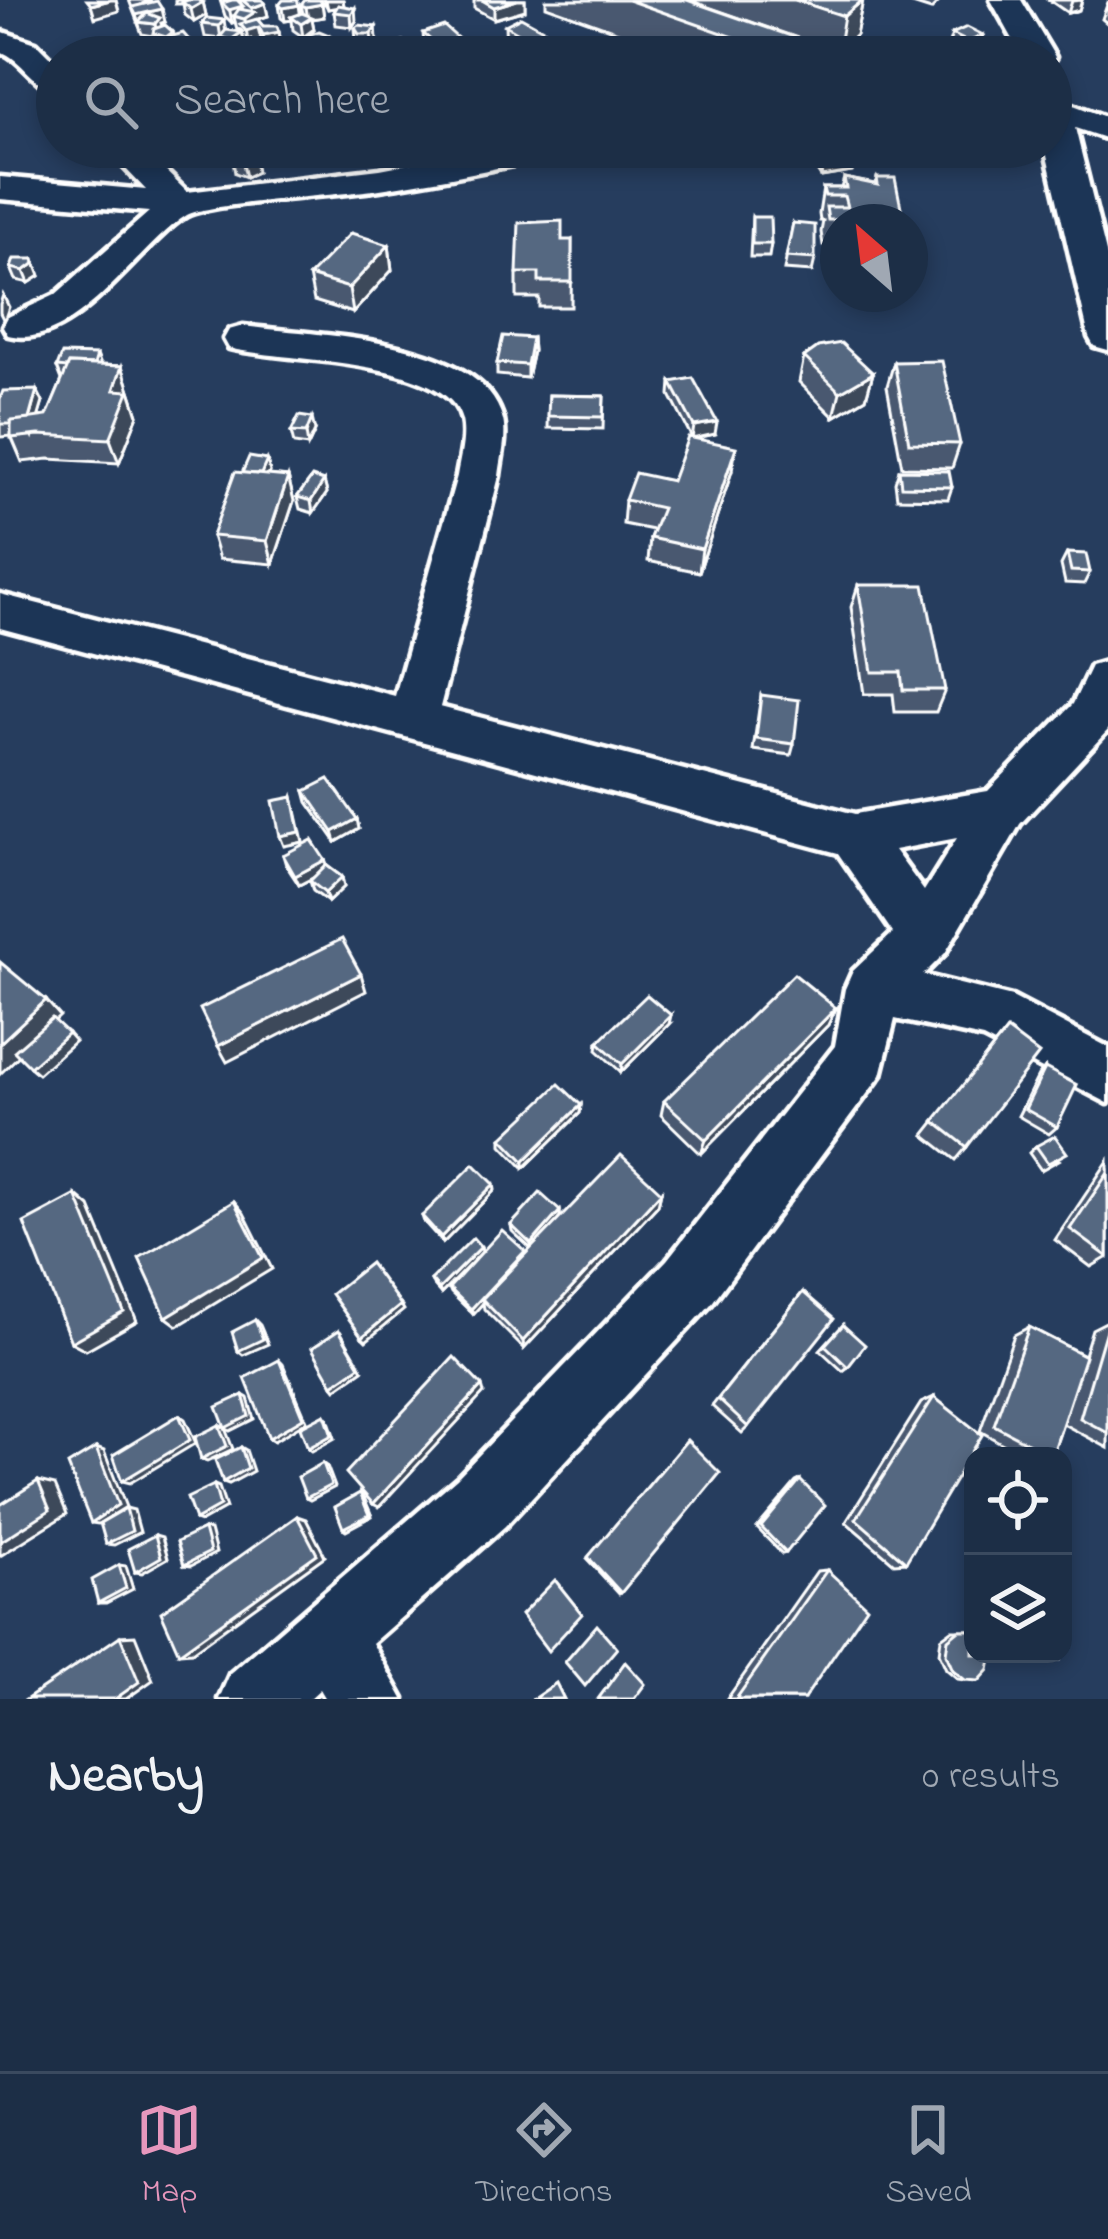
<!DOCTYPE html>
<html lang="en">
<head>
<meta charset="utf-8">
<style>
	:root { --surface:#1c2e46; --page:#25364d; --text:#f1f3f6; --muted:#a0a8b3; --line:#3a4a5f; --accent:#e797bd }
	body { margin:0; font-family:"Indie Flower",sans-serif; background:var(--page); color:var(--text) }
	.controls { position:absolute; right:36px; bottom:36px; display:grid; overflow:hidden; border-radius:24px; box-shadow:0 6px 18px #0003 }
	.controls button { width:108px; height:108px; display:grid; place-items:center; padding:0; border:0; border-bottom:3px solid var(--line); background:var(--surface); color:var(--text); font:60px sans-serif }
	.compass { position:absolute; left:820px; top:204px; width:108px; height:108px; border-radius:50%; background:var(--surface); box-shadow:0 6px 18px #0003; rotate:332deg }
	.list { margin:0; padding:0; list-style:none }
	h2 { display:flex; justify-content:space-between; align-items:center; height:156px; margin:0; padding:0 48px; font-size:51px }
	h2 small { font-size:39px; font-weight:400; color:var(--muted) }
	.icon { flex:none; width:66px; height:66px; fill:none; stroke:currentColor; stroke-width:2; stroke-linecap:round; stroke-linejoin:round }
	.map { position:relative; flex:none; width:1108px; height:1699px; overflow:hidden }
	.search { position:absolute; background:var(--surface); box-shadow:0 6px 18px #0003; left:36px; right:36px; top:36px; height:132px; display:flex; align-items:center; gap:30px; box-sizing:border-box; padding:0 42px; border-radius:66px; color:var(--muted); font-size:45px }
	.sheet { height:372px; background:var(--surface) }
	nav { display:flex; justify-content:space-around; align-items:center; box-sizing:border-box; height:168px; border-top:3px solid var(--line); background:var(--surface); font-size:33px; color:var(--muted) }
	nav a { display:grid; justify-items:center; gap:6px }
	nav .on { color:var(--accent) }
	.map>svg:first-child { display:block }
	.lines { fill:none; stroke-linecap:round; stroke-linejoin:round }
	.street-casing { stroke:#fff; stroke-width:9 }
	.street { fill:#1d3557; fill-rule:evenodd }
	.wall { fill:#49596f; stroke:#fff; stroke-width:3; fill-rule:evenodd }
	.shaded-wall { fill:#3c485a; stroke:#fff; stroke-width:3 }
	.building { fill:#556781; stroke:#fff; stroke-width:3 }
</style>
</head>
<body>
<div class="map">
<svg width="1108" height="1699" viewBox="0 0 1108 1699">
	<rect width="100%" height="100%" fill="#263d5e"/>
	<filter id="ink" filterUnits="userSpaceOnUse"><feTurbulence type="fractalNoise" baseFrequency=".00833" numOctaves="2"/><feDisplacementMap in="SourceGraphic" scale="24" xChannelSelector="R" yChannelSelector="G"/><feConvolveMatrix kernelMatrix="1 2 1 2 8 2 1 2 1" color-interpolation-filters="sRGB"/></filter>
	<g filter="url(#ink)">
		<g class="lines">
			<g class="street-casing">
				<g id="street">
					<path d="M991 0H1021L1055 57 1051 63V57H1023Z"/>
					<path d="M0 31 36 43 57 64V92C34 86 23 60 0 51Z"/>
					<path d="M1051 90 1063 93 1068 103 1108 118V139L1075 128 1108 261V350L1094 346 1089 337 1045 147H1051Z"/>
					<path d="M105 147H141L187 192 380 169 497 147H570L565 154 553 157C495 168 438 181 380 189 345 195 208 203 187 215 138 245 74 352 8 335L3 326 8 317 55 295 149 212 0 199V177L146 190Z"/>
					<path d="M243 326C312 336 482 336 503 420 507 438 501 458 499 476L440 707 855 814 988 791 1073 704 1091 666 1108 661V730L1020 824 945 953 923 975 1012 997 1108 1047V1103L983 1038 895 1019 881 1075 711 1304 505 1526 372 1643 403 1699H326L320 1689 309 1699H219L230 1674 457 1478 667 1260 835 1046 845 989 853 971 893 933 838 853 0 628V594L395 696 457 476C460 458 466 438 462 420 448 357 280 362 229 348L224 339 229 330ZM957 838 924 891 894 850Z"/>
				</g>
			</g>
			<use href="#street" class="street"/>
		</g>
		<g class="wall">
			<path d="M129 0H150L165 22 161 23 162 26 173 32 174 35 192 53 179 57H199H175L166 49 168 57H148L143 41 154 38V36L142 34Z"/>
			<path d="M175 0H198L203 2 206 15 194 22 185 15 183 4H175Z"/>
			<path d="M220 0H262L265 3 268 16 257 19 263 26 279 32 283 51 310 57H231L230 51 223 49 221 39 205 37 202 24 207 18 226 30 241 32V30L237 29 235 22 232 23 225 16ZM261 39 263 43 264 54 259 52 253 42Z"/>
			<path d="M323 0H343L344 6 356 21 352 27 336 25 334 12 337 8 328 9Z"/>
			<path d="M474 0H525V10L494 19 474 8Z"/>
			<path d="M546 0H687L814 44 812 57H687L546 6Z"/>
			<path d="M688 0H863L856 35 838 52Z"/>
			<path d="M900 0H941L931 10Z"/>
			<path d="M1049 0H1082L1079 10 1068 13Z"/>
			<path d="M1108 2V24L1102 19Z"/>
			<path d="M322 4 324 17 312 19 314 29 303 37 293 30 292 20 285 21 281 18 279 5 300 14 303 13 301 5Z"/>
			<path d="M505 25 554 48 550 50V57H502L506 50Z"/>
			<path d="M376 27V42L383 43 384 57H364L362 47 356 41 355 28Z"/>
			<path d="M423 33 463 43 464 56 436 57 424 46Z"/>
			<path d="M952 34 979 48 964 55 948 46Z"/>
			<path d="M308 35H329L331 48 320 55 310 48Z"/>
			<path d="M227 147H248L257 172 246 177 235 173 232 156Z"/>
			<path d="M353 147H385L386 149 365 157Z"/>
			<path d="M815 151 855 159 852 172 821 177 812 163Z"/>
			<path d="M844 178 875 184 877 178 904 222H838V245H823L821 232 823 221H820L819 214 823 188H841Z"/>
			<path d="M752 217 771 244 769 257H750Z"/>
			<path d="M793 223 815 259 812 272 784 270Z"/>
			<path d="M572 240 571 307H539V298H517V273Z"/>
			<path d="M389 245 392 270 353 313 314 301 309 276Z"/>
			<path d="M34 259 40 276 29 283 16 280 11 268Z"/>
			<path d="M532 338 533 351 527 378 497 375V363Z"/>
			<path d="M97 355 101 365 122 366 138 415 119 463 49 459 22 462 11 436 0 437V399L43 402 38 417 47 416 62 380 57 367Z"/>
			<path d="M804 357 873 373 866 398 834 417 799 382Z"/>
			<path d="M894 362 960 444 952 468 902 467 887 386Z"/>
			<path d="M671 382 715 434 694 438 732 471 699 572 648 561 650 538 653 530 623 524 625 500 672 481 692 438 670 395Z"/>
			<path d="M549 395 604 396 603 429 548 428Z"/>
			<path d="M315 431 308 446 294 444 291 432Z"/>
			<path d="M267 460 270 472 269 475 288 477 294 501 273 564 219 559 212 536 242 473Z"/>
			<path d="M899 470 952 487 948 499 897 498 895 482Z"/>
			<path d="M324 481 327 493 313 513 300 509 297 497Z"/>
			<path d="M1067 553 1090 572 1084 584 1065 583 1061 565Z"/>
			<path d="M858 585 945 690 936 712H895L893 694H864L851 607Z"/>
			<path d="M761 695 794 744 791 755 753 750Z"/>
			<path d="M305 791 357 819 359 829 336 842 308 802Z"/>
			<path d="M283 855 325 860 327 866 342 877 344 887 328 902 313 891 310 881 313 878 299 885 286 865Z"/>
			<path d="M836 1008 828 1025 701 1154 661 1115 664 1101Z"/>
			<path d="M669 1024 621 1072 597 1050 598 1042Z"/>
			<path d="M1007 1030 967 1147 956 1160 924 1135Z"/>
			<path d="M1045 1068 1057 1127 1049 1134 1018 1116 1038 1076Z"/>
			<path d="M581 1105 580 1113 524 1168 502 1145V1138Z"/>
			<path d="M1036 1146 1059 1160 1041 1170 1029 1153Z"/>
			<path d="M1108 1161V1257L1091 1267 1055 1240Z"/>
			<path d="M495 1190 443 1243 424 1222 422 1216Z"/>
			<path d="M661 1192 658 1205 524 1349 484 1309 483 1303 473 1314 451 1293 449 1288 477 1258 441 1294 433 1285 431 1280 481 1247 482 1252 525 1254 531 1249 512 1231 511 1225 560 1211V1218Z"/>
			<path d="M803 1292 748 1427 742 1433 712 1406Z"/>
			<path d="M1108 1321V1448L1063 1424 1052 1456H1024L980 1431 1014 1335 1029 1327 1084 1355 1092 1329Z"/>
			<path d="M843 1325 848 1367 843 1371 820 1350Z"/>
			<path d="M934 1397 906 1562 894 1563 846 1522 921 1403Z"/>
			<path d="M687 1440 621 1593 619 1594 587 1559Z"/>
			<path d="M800 1480 786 1553 782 1554 757 1528 796 1482Z"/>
			<path d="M827 1570 804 1699H727L817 1571Z"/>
			<path d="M952 1630H973L965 1680 958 1679 946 1669 939 1653 941 1638Z"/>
		</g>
		<g class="shaded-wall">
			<path d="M110 0H116L119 11 95 18 91 5Z"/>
			<path d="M150 0 153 11 162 9 165 22 161 23 163 30 158 37 155 24 138 22 140 28 136 15 142 4Z"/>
			<path d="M228 0H240L245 18 253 13 252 8 265 3 268 16 256 20 261 39 248 44 245 19 234 16 235 22 232 23Z"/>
			<path d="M326 0H343L344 6 328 9Z"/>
			<path d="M517 0H525V10L494 19V7Z"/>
			<path d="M863 0 856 35 838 52 844 16Z"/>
			<path d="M1082 0 1079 10 1068 13 1072 1Z"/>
			<path d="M203 2 206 15 194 22 191 9Z"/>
			<path d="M322 4 324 17 312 19 314 29 303 37 301 24 308 20 306 7Z"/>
			<path d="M299 5 301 18 291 17 292 20 285 21 283 8Z"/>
			<path d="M355 8 356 21 352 27 351 14Z"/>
			<path d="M224 20 226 33 221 39 219 26Z"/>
			<path d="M376 27 377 40 373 46 371 34Z"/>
			<path d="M173 32 176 44 189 40 192 53 175 57 172 45 166 38 169 50 166 37Z"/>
			<path d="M242 32 245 45 234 53 231 40Z"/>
			<path d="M279 32 281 44 265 48 263 35Z"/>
			<path d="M329 35 331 48 320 55 318 42Z"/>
			<path d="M554 35V48L550 50V57H536L540 54V43Z"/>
			<path d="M983 35 979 48 964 55 968 42Z"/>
			<path d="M463 43 464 56 443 57 442 50Z"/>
			<path d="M814 44 812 57H799Z"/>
			<path d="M283 46 284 57H267L266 49Z"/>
			<path d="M165 47 168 57H151L150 51Z"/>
			<path d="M229 147H248L249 152 231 156Z"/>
			<path d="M364 147H385L386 149 365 157Z"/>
			<path d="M255 159 257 172 246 177 243 164Z"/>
			<path d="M855 159 852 172 821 177 823 164Z"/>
			<path d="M389 245 392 270 353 313 349 288Z"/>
			<path d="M35 263 40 276 29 283 24 271Z"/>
			<path d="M3 295 9 307 4 321 0 313V304Z"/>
			<path d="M532 338 533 351 527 378V365Z"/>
			<path d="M122 366 138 415 119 463 110 439 114 390Z"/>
			<path d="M873 373 866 398 834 417 840 392Z"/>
			<path d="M37 390 43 402 33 436 28 424Z"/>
			<path d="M312 418 315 431 308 446 306 433Z"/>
			<path d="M717 422 715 434 692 439 694 426Z"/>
			<path d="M736 447 732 471 699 572 702 549Z"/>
			<path d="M267 460 270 472 261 492 258 480Z"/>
			<path d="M288 477 294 501 273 564 267 541Z"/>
			<path d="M324 481 327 493 313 513 311 501Z"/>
			<path d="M293 797 303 842 284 846 280 836Z"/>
			<path d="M357 819 359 829 336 842 333 832Z"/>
			<path d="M325 860 328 870 299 885 295 876Z"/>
			<path d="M342 877 344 887 328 902 325 893Z"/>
			<path d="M361 974 366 991 227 1062 218 1046Z"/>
			<path d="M46 1000 60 1016 0 1074V1043Z"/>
			<path d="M836 1008 828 1025 701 1154 706 1140Z"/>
			<path d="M671 1015 669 1024 621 1072 622 1064Z"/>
			<path d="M68 1033 75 1041 38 1074 30 1067Z"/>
			<path d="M581 1105 580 1113 524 1168V1161Z"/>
			<path d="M494 1184 495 1190 443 1243 441 1237Z"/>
			<path d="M661 1192 658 1205 524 1349 523 1341Z"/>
			<path d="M76 1195 90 1207 137 1321 86 1350 71 1342Z"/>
			<path d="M234 1201 244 1213 272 1269 178 1326 166 1317Z"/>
			<path d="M560 1211V1218L531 1250V1244Z"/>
			<path d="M481 1247 482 1252 441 1294 439 1289Z"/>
			<path d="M525 1251 526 1257 482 1299 483 1303 473 1314 471 1309Z"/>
			<path d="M401 1305 404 1310 366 1341 362 1337Z"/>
			<path d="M255 1320 260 1325 268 1344 243 1355 238 1351Z"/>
			<path d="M342 1334 363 1370 336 1389 333 1385Z"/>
			<path d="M279 1360 283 1364 307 1421 274 1441 269 1438Z"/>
			<path d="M482 1386 484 1393 379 1507 373 1504Z"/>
			<path d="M243 1395 248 1398 254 1419 230 1431 225 1428Z"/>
			<path d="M325 1414 328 1418 335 1438 312 1451 308 1448Z"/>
			<path d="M179 1415 185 1419 196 1443 130 1483 122 1481Z"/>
			<path d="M219 1425 225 1428 233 1449 207 1461 201 1459Z"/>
			<path d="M241 1447 246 1450 253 1471 229 1484 223 1482Z"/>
			<path d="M96 1448 104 1451 126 1507 98 1524 91 1523Z"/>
			<path d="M323 1463 327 1466 335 1487 310 1500 306 1498Z"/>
			<path d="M38 1481 55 1485 67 1514 0 1556V1542Z"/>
			<path d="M214 1485 219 1487 226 1508 201 1522 195 1520Z"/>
			<path d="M360 1493 363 1495 372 1516 346 1530 343 1528Z"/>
			<path d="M126 1508 134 1510 140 1532 114 1545 106 1544Z"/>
			<path d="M297 1516 306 1519 325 1556 192 1652 179 1653Z"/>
			<path d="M204 1529 210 1530 216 1553 191 1566 184 1565Z"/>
			<path d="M155 1535 162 1537 168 1558 142 1573 135 1572Z"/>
			<path d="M119 1565 126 1566 133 1589 106 1603H98Z"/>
			<path d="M135 1635 153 1680 126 1699H115L120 1636Z"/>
		</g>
		<g class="building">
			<path d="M87 0H110L91 5Z"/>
			<path d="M188 0H198L203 2 191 9 182 2Z"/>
			<path d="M232 0H237L243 6 229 10 222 3Z"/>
			<path d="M242 0H262L265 3 252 8Z"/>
			<path d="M283 0H297L299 5 283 8 279 5Z"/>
			<path d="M305 0H320L322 4 306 7 301 5Z"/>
			<path d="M482 0H517L494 7Z"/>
			<path d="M628 0H687L814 44 799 57H791Z"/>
			<path d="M795 0H863L844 16Z"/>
			<path d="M157 1 162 9 136 15 132 7Z"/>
			<path d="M338 5 355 8 351 14 334 12Z"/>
			<path d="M239 9 255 12 244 19 234 16Z"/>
			<path d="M147 13 160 18 155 24 138 22Z"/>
			<path d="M302 13 312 17 301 24 291 17Z"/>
			<path d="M521 17 554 35 540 43 530 39 519 45 506 37 517 32 505 25Z"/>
			<path d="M207 18 224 20 219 26 202 24Z"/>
			<path d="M257 19 263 26H277L279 32 263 35 259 27 246 31 240 24Z"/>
			<path d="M165 25 173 32 166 37 153 33 154 29Z"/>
			<path d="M359 25 376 27 371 34H359L355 28Z"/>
			<path d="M444 26 463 43 442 50 423 33Z"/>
			<path d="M967 27 983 35 968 42 952 34Z"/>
			<path d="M226 30 242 32 231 40 220 37Z"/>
			<path d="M319 31 329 35 318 42 308 35Z"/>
			<path d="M183 33 189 40 172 45 166 38Z"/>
			<path d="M159 37 165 47 150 51 143 41Z"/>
			<path d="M251 39 259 52 268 57H247L254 52 235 56 228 45Z"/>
			<path d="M280 39 283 46 266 49 262 43Z"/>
			<path d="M366 41 383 43 379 50H366L362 44Z"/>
			<path d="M403 41 412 52 394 57 384 46Z"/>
			<path d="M528 41 550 47 536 57 502 55 509 47 521 50Z"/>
			<path d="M303 45 309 52 289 57 283 51Z"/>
			<path d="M838 147H847L855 159 823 164 815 151Z"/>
			<path d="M252 151 255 159 243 164 232 160V155Z"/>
			<path d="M844 178 878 185 877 178H895L904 222H848L847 220H828L826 207H847L844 196H825L823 188H846Z"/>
			<path d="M752 217H770L771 244H752Z"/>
			<path d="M562 221V240H572V282H539V273H517L519 223Z"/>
			<path d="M793 223 815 225V259L786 257Z"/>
			<path d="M351 233 389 245 349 288 309 276Z"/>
			<path d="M14 259H34L35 263 24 271 11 268Z"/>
			<path d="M503 336 532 338 527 365 497 363Z"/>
			<path d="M841 343 873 373 840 392 804 357 818 347Z"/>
			<path d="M62 354 97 355 94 365 69 364 67 368 57 367Z"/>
			<path d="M942 361 960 444 909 443 894 362Z"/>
			<path d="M69 364 122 366 114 390 129 391 110 439 39 435 11 438V421L47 416Z"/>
			<path d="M693 378 717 422 694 426 671 382Z"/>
			<path d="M37 390 29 419 11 421V424H0V399L3 391Z"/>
			<path d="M549 395 604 396 603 417 548 416Z"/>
			<path d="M299 416 312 418 306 433 291 432Z"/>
			<path d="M688 437 736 447 702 549 650 538 662 508 625 500 635 473 672 481Z"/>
			<path d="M249 457 267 460 261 474 242 473Z"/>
			<path d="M899 470 949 471 952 487 901 486Z"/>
			<path d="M235 472 288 477 267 541 212 536Z"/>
			<path d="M312 477 324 481 311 501 297 497Z"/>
			<path d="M1067 553 1086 554 1090 572 1071 571Z"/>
			<path d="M858 585H924L945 690H903L901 672H872Z"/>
			<path d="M761 695 799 700 794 744 756 739Z"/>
			<path d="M329 779 357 819 333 832 305 791Z"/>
			<path d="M293 797 300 832 280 836 273 801Z"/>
			<path d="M312 840 325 860 295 876 283 855Z"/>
			<path d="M326 865 342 877 325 893 310 881Z"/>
			<path d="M342 939 361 974 218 1046 200 1009Z"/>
			<path d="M0 962 46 1000 0 1043Z"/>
			<path d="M794 974 836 1008 706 1140 664 1101Z"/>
			<path d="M647 995 671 1015 622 1064 598 1042Z"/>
			<path d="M52 1018 68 1033 30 1067 14 1051Z"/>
			<path d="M1007 1030 1039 1054 967 1147 934 1121Z"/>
			<path d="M1045 1068 1077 1085 1057 1127 1025 1109Z"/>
			<path d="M559 1084 581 1105 524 1161 502 1138Z"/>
			<path d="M1055 1136 1067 1153 1048 1163 1036 1146Z"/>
			<path d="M621 1155 661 1192 523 1341 482 1299Z"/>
			<path d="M474 1164 494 1184 441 1237 422 1216Z"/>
			<path d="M1108 1173V1257L1070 1229Z"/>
			<path d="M540 1193 560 1211 531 1244 511 1225Z"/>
			<path d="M76 1195 124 1312 71 1342 24 1223Z"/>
			<path d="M234 1201 263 1258 166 1317 139 1258Z"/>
			<path d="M502 1230 525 1251 471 1309 449 1288Z"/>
			<path d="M473 1238 481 1247 439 1289 431 1280Z"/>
			<path d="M370 1263 401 1305 362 1337 331 1294Z"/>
			<path d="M803 1292 834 1319 748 1427 718 1399Z"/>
			<path d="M255 1320 263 1339 238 1351 232 1332Z"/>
			<path d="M1108 1323V1433L1080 1418Z"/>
			<path d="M843 1325 865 1345 848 1367 825 1345Z"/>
			<path d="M1029 1327 1085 1356 1052 1456 994 1425Z"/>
			<path d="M339 1330 360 1366 333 1385 312 1348Z"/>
			<path d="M454 1357 482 1386 373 1504 346 1473Z"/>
			<path d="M279 1360 303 1418 269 1438 245 1378Z"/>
			<path d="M243 1395 249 1416 225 1428 217 1407Z"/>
			<path d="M934 1397 982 1435 906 1562 856 1519Z"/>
			<path d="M325 1414 332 1435 308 1448 300 1427Z"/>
			<path d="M179 1415 190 1440 122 1481 113 1455Z"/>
			<path d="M219 1425 227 1446 201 1459 195 1437Z"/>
			<path d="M687 1440 720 1473 621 1593 588 1557Z"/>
			<path d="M241 1447 248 1468 223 1482 215 1460Z"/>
			<path d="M96 1448 118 1505 91 1523 68 1465Z"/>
			<path d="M323 1463 331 1485 306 1498 298 1477Z"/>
			<path d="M800 1480 825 1505 786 1553 761 1527Z"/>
			<path d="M38 1481 50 1510 0 1542V1505Z"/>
			<path d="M214 1485 220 1506 195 1520 187 1498Z"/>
			<path d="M360 1493 369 1515 343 1528 335 1507Z"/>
			<path d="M126 1508 132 1531 106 1544 100 1523Z"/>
			<path d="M297 1516 317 1554 179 1653 161 1612Z"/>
			<path d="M204 1529 210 1552 184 1565 177 1542Z"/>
			<path d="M155 1535 161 1557 135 1572 128 1549Z"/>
			<path d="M119 1565 126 1588 98 1603 92 1580Z"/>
			<path d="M827 1570 867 1607 804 1699H736Z"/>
			<path d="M555 1580 582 1614 548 1651 521 1615Z"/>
			<path d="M597 1625 617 1648 585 1686 565 1662Z"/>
			<path d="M959 1630H973V1654H992L989 1670 979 1681 965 1680 953 1670 946 1654 948 1639Z"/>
			<path d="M120 1636 139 1682 115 1699H27Z"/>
			<path d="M1032 1654H1060V1660L1032 1658Z"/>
			<path d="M625 1662 645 1684 634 1699H598Z"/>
			<path d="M556 1683 564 1699H533Z"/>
		</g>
	</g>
</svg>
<div class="controls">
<button><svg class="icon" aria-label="locate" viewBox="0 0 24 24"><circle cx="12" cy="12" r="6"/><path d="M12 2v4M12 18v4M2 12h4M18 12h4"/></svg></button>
<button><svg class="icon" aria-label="layers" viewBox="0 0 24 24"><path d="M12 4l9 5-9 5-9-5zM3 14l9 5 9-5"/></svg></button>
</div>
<svg class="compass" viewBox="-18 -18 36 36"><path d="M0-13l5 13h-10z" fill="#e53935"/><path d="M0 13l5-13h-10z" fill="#a0a8b3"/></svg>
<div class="search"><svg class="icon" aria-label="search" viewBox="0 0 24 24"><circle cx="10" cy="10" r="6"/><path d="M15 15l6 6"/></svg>Search here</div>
</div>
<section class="sheet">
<h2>Nearby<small>0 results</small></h2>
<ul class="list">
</ul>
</section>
<nav>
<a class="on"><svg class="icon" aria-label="map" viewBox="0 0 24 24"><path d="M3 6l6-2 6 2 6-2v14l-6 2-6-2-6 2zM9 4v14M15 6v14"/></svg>Map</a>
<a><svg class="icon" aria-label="directions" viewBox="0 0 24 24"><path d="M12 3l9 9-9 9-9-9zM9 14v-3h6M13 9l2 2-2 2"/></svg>Directions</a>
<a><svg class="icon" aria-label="saved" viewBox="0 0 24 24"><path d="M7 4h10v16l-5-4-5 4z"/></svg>Saved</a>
</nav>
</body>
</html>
